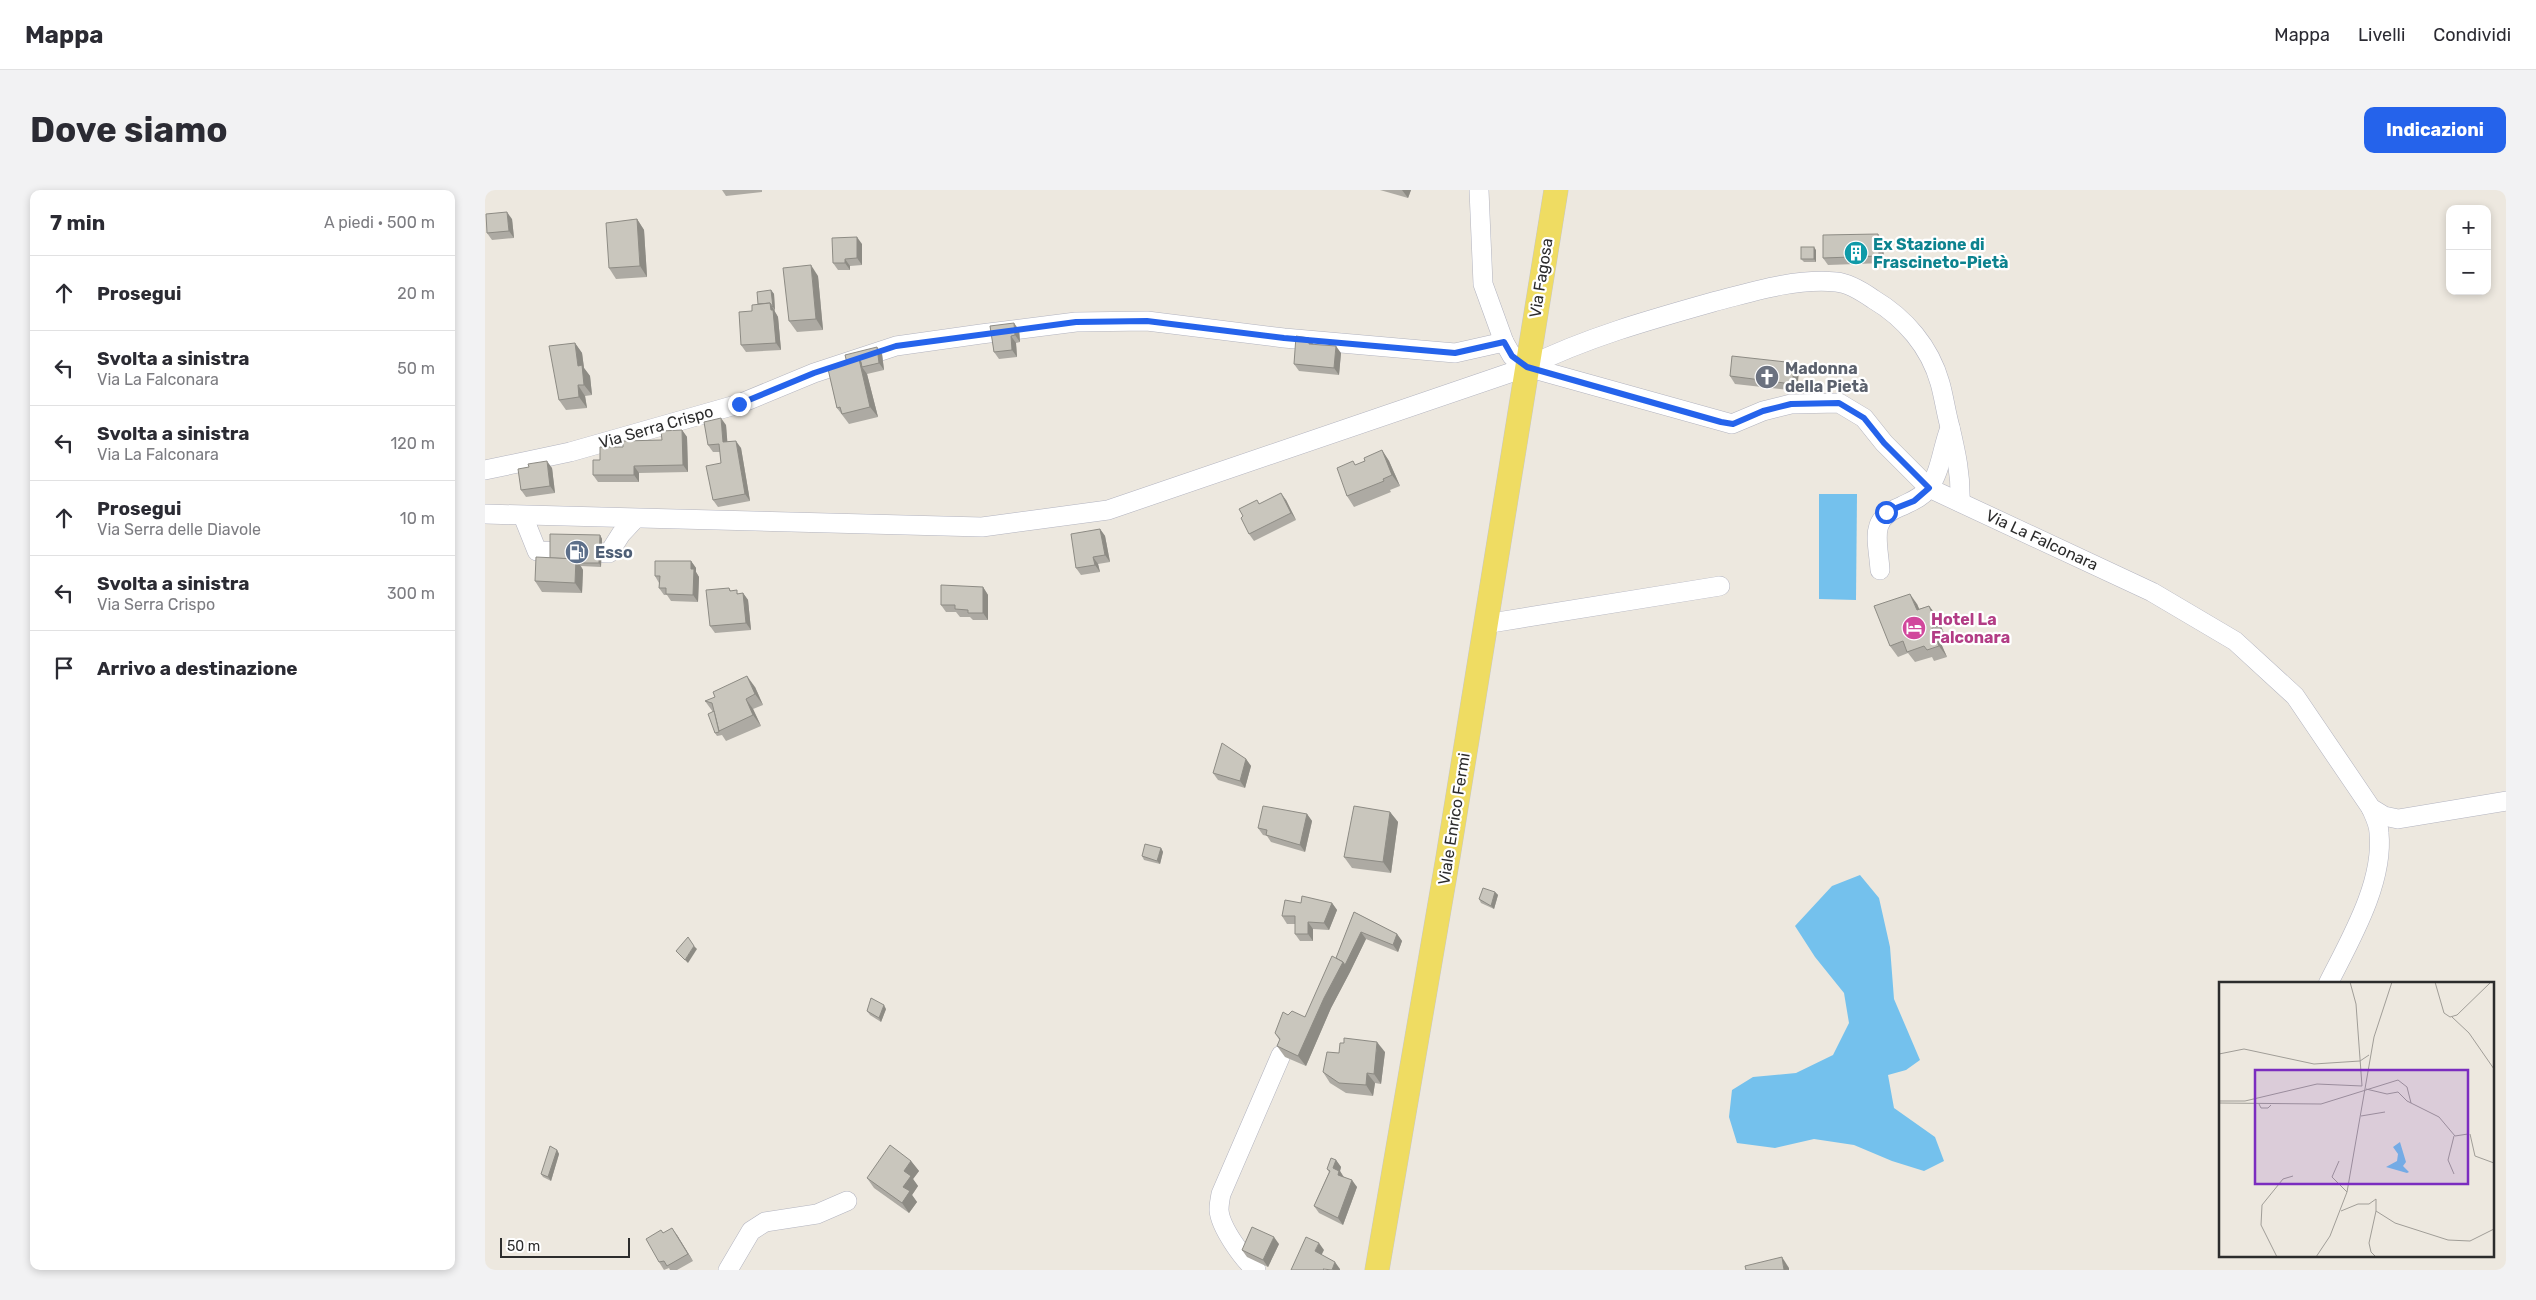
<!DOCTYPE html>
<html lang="it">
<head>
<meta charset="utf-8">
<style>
	:root { --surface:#fff; --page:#f2f2f3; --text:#2b2b33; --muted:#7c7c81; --line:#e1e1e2; --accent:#2563eb }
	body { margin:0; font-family:Rubik,sans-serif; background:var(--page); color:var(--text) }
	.controls { position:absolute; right:15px; top:15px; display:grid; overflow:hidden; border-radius:10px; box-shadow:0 2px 8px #0003 }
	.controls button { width:45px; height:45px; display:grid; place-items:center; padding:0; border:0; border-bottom:1px solid var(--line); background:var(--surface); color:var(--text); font:25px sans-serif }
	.scale { position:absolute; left:15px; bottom:12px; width:130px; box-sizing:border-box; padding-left:5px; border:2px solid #2c2c2c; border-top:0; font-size:14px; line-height:18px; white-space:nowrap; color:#2c2c2c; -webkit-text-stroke:4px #fff; paint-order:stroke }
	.stop { position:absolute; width:15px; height:15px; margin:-11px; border:4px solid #2563eb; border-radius:50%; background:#fff }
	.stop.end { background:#2563eb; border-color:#fff; box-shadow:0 1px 5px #0008 }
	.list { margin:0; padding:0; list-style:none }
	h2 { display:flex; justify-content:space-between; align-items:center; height:65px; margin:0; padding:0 20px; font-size:21px }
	h2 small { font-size:16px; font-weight:400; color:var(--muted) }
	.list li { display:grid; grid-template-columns:32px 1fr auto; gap:15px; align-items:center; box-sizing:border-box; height:75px; padding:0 20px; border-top:1px solid var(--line) }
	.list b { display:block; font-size:19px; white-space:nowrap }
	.list p { margin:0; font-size:16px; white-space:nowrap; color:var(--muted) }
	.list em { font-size:16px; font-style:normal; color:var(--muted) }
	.icon { flex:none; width:28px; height:28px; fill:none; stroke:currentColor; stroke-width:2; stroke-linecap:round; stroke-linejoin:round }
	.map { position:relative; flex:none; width:2021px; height:1080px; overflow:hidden; border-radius:10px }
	header { display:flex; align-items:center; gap:30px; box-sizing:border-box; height:70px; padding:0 25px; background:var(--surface); border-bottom:1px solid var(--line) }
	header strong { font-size:24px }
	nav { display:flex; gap:28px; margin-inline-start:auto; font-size:18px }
	.intro { display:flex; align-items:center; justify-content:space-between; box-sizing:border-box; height:120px; padding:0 30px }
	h1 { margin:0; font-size:35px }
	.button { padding:12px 22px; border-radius:10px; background:var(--accent); color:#fff; font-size:18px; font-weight:700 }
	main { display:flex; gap:30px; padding:0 30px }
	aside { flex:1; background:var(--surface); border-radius:10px; box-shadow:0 2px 8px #0003 }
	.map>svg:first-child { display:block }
	.water { fill:#74c1ed }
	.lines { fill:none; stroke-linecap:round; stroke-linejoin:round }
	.minor-casing { stroke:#b2b3bf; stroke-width:20 }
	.major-casing { stroke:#c8c8c8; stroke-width:25 }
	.minor { stroke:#fff; stroke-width:19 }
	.major { stroke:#efdc62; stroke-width:24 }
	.wall { fill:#adaaa3 }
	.shaded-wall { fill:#8d8b84 }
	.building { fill:#c9c6bd; stroke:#8d8b84 }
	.route { stroke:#2563eb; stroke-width:6 }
	.labels { text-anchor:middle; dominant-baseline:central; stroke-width:4.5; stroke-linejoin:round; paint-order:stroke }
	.culture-label { font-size:16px; font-weight:bold; fill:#0d838f; stroke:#fff; text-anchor:start }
	.street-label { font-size:16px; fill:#2c2c2c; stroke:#fff }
	.worship-label { font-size:16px; font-weight:bold; fill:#5b616d; stroke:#fff; text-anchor:start }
	.service-label { font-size:16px; font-weight:bold; fill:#4e5e75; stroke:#fff; text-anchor:start }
	.hotel-label { font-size:16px; font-weight:bold; fill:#b23c85; stroke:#fff; text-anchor:start }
	.inset-road { fill:none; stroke:#a09d97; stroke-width:1 }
	.view { fill:#7b2cbf; fill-opacity:0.15; stroke:#7b2cbf; stroke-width:2.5 }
	.inset-edge { fill:none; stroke:#2c2c2c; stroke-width:2.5 }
</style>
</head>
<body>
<header>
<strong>Mappa</strong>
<nav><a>Mappa</a><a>Livelli</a><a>Condividi</a></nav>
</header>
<div class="intro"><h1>Dove siamo</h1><a class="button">Indicazioni</a></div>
<main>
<aside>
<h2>7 min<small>A piedi · 500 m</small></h2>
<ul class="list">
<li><svg class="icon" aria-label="ahead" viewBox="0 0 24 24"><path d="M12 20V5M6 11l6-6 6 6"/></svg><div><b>Prosegui</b></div><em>20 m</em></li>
<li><svg class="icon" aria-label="left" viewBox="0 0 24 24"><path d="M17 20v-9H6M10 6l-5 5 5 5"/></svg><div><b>Svolta a sinistra</b><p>Via La Falconara</p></div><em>50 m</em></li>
<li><svg class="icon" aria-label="left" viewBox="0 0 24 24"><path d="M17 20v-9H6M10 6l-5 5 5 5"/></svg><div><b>Svolta a sinistra</b><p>Via La Falconara</p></div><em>120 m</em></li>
<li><svg class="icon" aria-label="ahead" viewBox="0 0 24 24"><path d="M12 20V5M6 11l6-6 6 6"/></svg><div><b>Prosegui</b><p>Via Serra delle Diavole</p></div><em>10 m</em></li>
<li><svg class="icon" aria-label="left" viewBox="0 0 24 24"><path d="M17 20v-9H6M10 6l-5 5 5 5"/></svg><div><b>Svolta a sinistra</b><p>Via Serra Crispo</p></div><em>300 m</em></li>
<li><svg class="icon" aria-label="arrive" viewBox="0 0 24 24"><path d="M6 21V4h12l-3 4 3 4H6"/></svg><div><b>Arrivo a destinazione</b></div></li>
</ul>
</aside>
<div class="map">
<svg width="2021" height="1080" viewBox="0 0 2021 1080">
	<rect width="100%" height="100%" fill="#ede8df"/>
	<g class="water">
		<path d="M1334 304H1372L1371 410 1334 409Z"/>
		<path d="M1375 685 1394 708 1405 757 1409 809 1435 870 1421 880 1403 885 1409 918 1450 947 1459 971 1439 981 1407 971 1369 955 1329 949 1290 958 1252 953 1244 927 1247 900 1268 887 1311 883 1348 865 1364 833 1359 803 1330 767 1310 736 1347 696Z"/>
	</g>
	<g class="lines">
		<g class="minor-casing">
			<g id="minor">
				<path d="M994 0 998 94 1019 152 1027 166 1042 177 1247 234 1278 221 1306 214 1354 213 1379 228 1399 253 1444 298 1667 402 1750 451 1810 506 1886 618 1899 626 1913 629 2021 611"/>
				<path d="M0 280 85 262 254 214 329 183 411 156 496 144 591 132 662 131 799 148 970 163 1019 152"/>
				<path d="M0 324 497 337 623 320 1042 177C1100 148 1164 130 1228 112 1266 102 1310 88 1351 92 1363 93 1378 102 1388 109 1420 128 1445 157 1455 193 1459 207 1461 223 1465 237 1471 263 1476 285 1475 312"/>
				<path d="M38 326 52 361 124 363 136 344 150 329"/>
				<path d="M1395 380C1393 349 1383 329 1417 316 1427 311 1436 308 1443 299 1456 282 1457 258 1465 238"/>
				<path d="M1000 434 1235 396"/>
				<path d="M1843 794C1865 750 1899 693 1894 643 1894 634 1889 625 1886 618"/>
				<path d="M243 1080 266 1041 280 1032 332 1024 362 1011"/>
				<path d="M771 1080C758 1069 735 1037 734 1020 734 1015 735 1009 736 1004L796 865"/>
			</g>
		</g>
		<g class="major-casing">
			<path id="major" d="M892 1080 963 667 1071 0"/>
		</g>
		<use href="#minor" class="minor"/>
		<use href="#major" class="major"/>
	</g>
	<g class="wall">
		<path d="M237 0H277V2L241 6Z"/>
		<path d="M895 0H926L923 8Z"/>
		<path d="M27 29 29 48 7 50 2 43Z"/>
		<path d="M152 29 159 40 162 87 131 89 124 78Z"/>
		<path d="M1398 51 1399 73 1343 75 1338 68Z"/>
		<path d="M377 54V75L365 76V80H353L348 73Z"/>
		<path d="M1331 60V72H1319L1316 69Z"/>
		<path d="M333 86 338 140 312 142 304 131Z"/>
		<path d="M286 100 289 104 290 122 293 127 296 160 261 162 256 155 273 114Z"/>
		<path d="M505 136 534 140 535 152 531 153 532 167 514 169 509 162Z"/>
		<path d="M90 153 97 163 99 178 105 186 107 205 100 206 102 218 81 220 74 210Z"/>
		<path d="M856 163 854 185 814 181 809 174Z"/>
		<path d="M397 164 399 180 382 184 393 227 364 234 352 218 343 179Z"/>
		<path d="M1314 180 1312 201 1250 194 1245 186Z"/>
		<path d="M241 235 242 252 256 258 265 311 233 317 228 310 236 273 235 262H228L223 255Z"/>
		<path d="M197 240 202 247 203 282 154 283V292H113L108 285 115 270 138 257 177 250Z"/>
		<path d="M897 260 904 271 915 296 905 300 906 302 869 317 862 306 871 275 880 271Z"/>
		<path d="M67 278 70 303 41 307 36 300Z"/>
		<path d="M801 310 811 330 769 351 764 344 774 314Z"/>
		<path d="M615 339 620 346 625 372 613 374 615 382 596 385 591 378Z"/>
		<path d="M115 345 117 349 116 377 96 376 98 380 97 403 57 402 50 391 65 368Z"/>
		<path d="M206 371 211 378V382L214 387 213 412 186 411 182 405H179L174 398V393L170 386Z"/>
		<path d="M498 397 503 405V430H488L485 427H475L471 422H461L456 415Z"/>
		<path d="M244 398 246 401 254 404 258 403 263 410 266 440 230 443 225 436Z"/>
		<path d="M1432 414 1434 419 1444 416 1452 426 1460 446 1454 449 1462 467 1449 471 1447 467 1430 472 1423 463 1413 467 1405 456Z"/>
		<path d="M270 497 278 515 268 519 276 536 241 551 237 545 232 546 230 543 228 522 220 511Z"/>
		<path d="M761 569 766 576 760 598 733 590 728 583Z"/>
		<path d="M905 622 913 632 906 683 867 678 859 667Z"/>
		<path d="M822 624 827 631 820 662 786 652 782 646 778 645 773 638Z"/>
		<path d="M676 658 678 662 675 674 659 670 657 666Z"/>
		<path d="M1010 702 1013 705 1009 719 996 713 994 709Z"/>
		<path d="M816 713H847L852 720 844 740 828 739V751H815L810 744V734H802L797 726Z"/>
		<path d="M869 722 912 744 917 751 913 762 881 749 865 782 846 818 821 876 800 867 792 856 795 851 790 843 803 825 820 827 851 768Z"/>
		<path d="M401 819 396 832 385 825 382 821Z"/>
		<path d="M900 862 896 894 890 893 888 906 861 903 845 893 838 882 854 863Z"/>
		<path d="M72 960 74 964 66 991 58 987 56 984Z"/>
		<path d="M851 970 856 977 855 981 859 987 872 997 858 1035 834 1023 829 1016 844 982 842 979Z"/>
		<path d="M426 971 434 981 428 989 433 996 427 1005 432 1012 424 1023 389 998 382 988Z"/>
		<path d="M179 1043 192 1045 208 1071 192 1080H185L184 1078 179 1080 174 1072Z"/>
		<path d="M794 1054 783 1077 762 1067 757 1060Z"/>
	</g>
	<g class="shaded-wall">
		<path d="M917 0H926L923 8Z"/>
		<path d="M22 22 27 29 29 48 24 41Z"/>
		<path d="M152 29 159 40 162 87 155 76Z"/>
		<path d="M1393 44 1398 51 1399 73 1394 66Z"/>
		<path d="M372 47 377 54V75L372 68Z"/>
		<path d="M1329 57 1331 60V72L1329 69Z"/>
		<path d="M360 69 365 76V80L360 73Z"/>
		<path d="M326 75 333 86 338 140 331 129Z"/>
		<path d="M286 100 289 104 290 120 288 117Z"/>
		<path d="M285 113 293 127 296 160 291 153Z"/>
		<path d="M529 133 534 140 535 152 530 145Z"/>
		<path d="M526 146 531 153 532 167 527 160Z"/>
		<path d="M824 148 829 155 824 154Z"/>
		<path d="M90 153 97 163 99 178 105 186 107 205 99 195 93 176Z"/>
		<path d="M851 156 856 163 854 185 849 178Z"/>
		<path d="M392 157 397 164 399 180 394 173Z"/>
		<path d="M374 169 379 176 377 177 382 184 393 227 385 217Z"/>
		<path d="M1310 173 1314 180 1312 201 1307 194Z"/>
		<path d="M93 195 100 206 102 218 94 207Z"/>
		<path d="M236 228 241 235 243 259 238 252Z"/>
		<path d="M197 240 202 247 203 282 198 275Z"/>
		<path d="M251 251 256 258 265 311 260 304Z"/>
		<path d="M897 260 904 271 915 296 907 285Z"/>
		<path d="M62 271 67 278 70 303 65 296Z"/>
		<path d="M149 276 154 283V292L149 285Z"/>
		<path d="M796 303 801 310 811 330 806 323Z"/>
		<path d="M615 339 620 346 625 372 620 365Z"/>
		<path d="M115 345 117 349 116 377 114 373Z"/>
		<path d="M608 367 613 374 615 382 610 375Z"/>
		<path d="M91 369 98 380 97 403 90 393Z"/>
		<path d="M206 371 211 378V382L214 387 213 412 208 405 206 379Z"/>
		<path d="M498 397 503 405V430L498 423Z"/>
		<path d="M258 403 263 410 266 440 261 433Z"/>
		<path d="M1425 404 1432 414 1439 430 1432 420Z"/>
		<path d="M1444 416 1452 426 1460 446 1453 436Z"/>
		<path d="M1447 438 1454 449 1462 467 1454 456Z"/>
		<path d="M262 486 270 497 278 515 270 504Z"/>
		<path d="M261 509 268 519 276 536 268 525Z"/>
		<path d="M761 569 766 576 760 598 755 591Z"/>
		<path d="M905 622 913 632 906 683 898 672Z"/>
		<path d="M822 624 827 631 820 662 815 655Z"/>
		<path d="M676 658 678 662 675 674 672 671Z"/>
		<path d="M1010 702 1013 705 1009 719 1006 716Z"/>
		<path d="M847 713 852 720 844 740 839 733Z"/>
		<path d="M823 732 828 739V751L823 744Z"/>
		<path d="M876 742 881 749 865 782 846 818 821 876 813 866 839 808 858 772Z"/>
		<path d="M912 744 917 751 913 762 908 755Z"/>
		<path d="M209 756 212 759 203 773 200 770Z"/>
		<path d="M399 815 401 819 396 832 394 828Z"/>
		<path d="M892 852 900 862 896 894 889 884Z"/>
		<path d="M882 883 890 893 888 906 881 895Z"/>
		<path d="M72 960 74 964 66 991 63 987Z"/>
		<path d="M851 970 856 977 855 981 859 988 853 985 848 978Z"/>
		<path d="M426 971 434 981 428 989 433 996 427 1005 432 1012 424 1023 417 1013 419 981Z"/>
		<path d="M867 990 872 997 858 1035 853 1028Z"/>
		<path d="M187 1038 192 1045 208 1071 203 1064Z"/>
		<path d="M789 1047 794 1054 783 1077 778 1070Z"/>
		<path d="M834 1053 839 1060 835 1068 830 1061Z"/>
		<path d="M1297 1067 1304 1078V1080H1299Z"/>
		<path d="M850 1072 855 1079V1080H847Z"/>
	</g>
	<g class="building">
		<path d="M22 22 24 41 2 43 1 24Z"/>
		<path d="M152 29 155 76 124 78 121 33Z"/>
		<path d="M1393 44 1394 66 1338 68V45Z"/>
		<path d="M372 47V68L360 69V73H348L347 48Z"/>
		<rect x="1316" y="57" width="13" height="12"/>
		<path d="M326 75 331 129 304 131 298 78Z"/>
		<path d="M286 100 288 117 285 113 273 114 272 102Z"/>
		<path d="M285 113 286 120H288L291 153 256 155 254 122 267 121V115Z"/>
		<path d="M529 133 530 145 526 146 527 160 509 162 505 136Z"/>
		<path d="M811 146 824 148V154L851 156 849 178 809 174Z"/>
		<path d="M90 153 93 176 97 175 99 195H93L94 207 74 210 64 156Z"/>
		<path d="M392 157 394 173 377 177 376 172 374 169 362 173 360 165Z"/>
		<path d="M1247 166 1310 173 1307 194 1245 186Z"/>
		<path d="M374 169 385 217 357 224 355 217 352 218 343 179Z"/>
		<path d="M236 228 238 252 251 251 260 304 228 310 221 276 236 273 234 254 223 255 219 232Z"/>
		<path d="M197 240 198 275 149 276V285H108V270H115V257H138V251L177 250 176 241Z"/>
		<path d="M897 260 907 285 898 289 899 291 862 306 852 278 868 271 870 275 880 271 879 268Z"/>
		<path d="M62 271 65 296 36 300 33 279 44 277 43 274Z"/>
		<path d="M796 303 806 323 764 344 756 328 758 326 754 319 772 310 774 314Z"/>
		<path d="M615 339 620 365 608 367 610 375 591 378 586 344Z"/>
		<path d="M65 344 115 345 114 373H93L91 369 65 368Z"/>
		<path d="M51 367 91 369 90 393 50 391Z"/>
		<path d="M170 371H206V379H209L208 405 181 404V398H174L175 386H170Z"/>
		<path d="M456 395 498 397V423H483V420L470 419V415H456Z"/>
		<path d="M244 398 245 401 252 400V404L258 403 261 433 225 436 221 400Z"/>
		<path d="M1425 404 1432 420 1444 416 1453 436 1447 438 1454 456 1442 460 1439 456 1422 462 1418 451 1405 456 1389 416Z"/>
		<path d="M262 486 270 504 261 509 268 525 234 541 227 513 220 511 230 507 228 502Z"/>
		<path d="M229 521 234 542 230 543 223 524Z"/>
		<path d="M737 553 761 569 755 591 728 583Z"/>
		<path d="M778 616 822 624 815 655 781 645 782 640 773 638Z"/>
		<path d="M869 616 905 622 898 672 859 667Z"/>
		<path d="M660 654 676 658 672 671 657 666Z"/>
		<path d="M998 698 1010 702 1006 716 994 709Z"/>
		<path d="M817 706 847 713 839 733 823 732V744H810V726H797L800 710 816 713Z"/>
		<path d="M869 722 912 744 908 755 876 742 860 775 858 772 851 768Z"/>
		<path d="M203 747 209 756 200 770 191 761Z"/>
		<path d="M847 766 858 772 839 808 813 866 792 856 795 849 790 843 798 822 803 825 807 821 820 827Z"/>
		<path d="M386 808 399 815 394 828 382 821Z"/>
		<path d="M859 848 892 852 889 884 882 883 881 895 854 893 838 882 842 862 854 863 855 853H859Z"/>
		<path d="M405 955 426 971 419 981 426 986 418 997 425 1001 417 1013 382 988Z"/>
		<path d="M65 956 72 960 63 987 56 984Z"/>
		<path d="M846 968 851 970 848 978 854 981 853 985 867 990 853 1028 829 1016 845 981 842 979Z"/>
		<path d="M767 1037 789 1047 778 1070 757 1060Z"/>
		<path d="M187 1038 203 1064 182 1076 179 1071 174 1072 161 1049 176 1040 178 1043Z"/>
		<path d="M821 1047 834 1053 830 1061 850 1072 847 1080 838 1079 839 1080H806Z"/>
		<path d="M1297 1067 1299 1080 1303 1079V1080H1261L1260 1076Z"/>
	</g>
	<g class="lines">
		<path class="route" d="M254 214 329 183 411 156 591 132 662 131 799 148 970 163 1019 152 1027 166 1042 177 1236 232 1248 234 1278 221 1306 214 1354 213 1379 228 1399 253 1444 298 1429 311 1401 322"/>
	</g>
	<defs>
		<g id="building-disc" transform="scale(1.25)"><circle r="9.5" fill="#0f9aa8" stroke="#fff"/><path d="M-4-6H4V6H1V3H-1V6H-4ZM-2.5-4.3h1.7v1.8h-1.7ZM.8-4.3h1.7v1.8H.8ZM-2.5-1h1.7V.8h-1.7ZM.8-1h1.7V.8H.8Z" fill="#fff"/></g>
		<g id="church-disc" transform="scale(1.25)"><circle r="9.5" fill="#6b7280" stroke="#fff"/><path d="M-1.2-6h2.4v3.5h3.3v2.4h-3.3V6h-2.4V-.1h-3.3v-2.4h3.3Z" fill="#fff"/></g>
		<g id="fuel-disc" transform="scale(1.25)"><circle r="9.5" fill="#5c6f8a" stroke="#fff"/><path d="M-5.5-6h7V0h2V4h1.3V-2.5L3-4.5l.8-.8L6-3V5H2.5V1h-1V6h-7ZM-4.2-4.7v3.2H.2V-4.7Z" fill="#fff"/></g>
		<g id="hotel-disc" transform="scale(1.25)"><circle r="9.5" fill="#d1479c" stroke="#fff"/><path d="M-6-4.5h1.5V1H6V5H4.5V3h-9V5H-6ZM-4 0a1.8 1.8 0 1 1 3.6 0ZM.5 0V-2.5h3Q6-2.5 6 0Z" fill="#fff"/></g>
	</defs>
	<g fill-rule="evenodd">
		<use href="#building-disc" x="1371" y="63"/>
		<use href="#church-disc" x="1282" y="187"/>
		<use href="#fuel-disc" x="92" y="362"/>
		<use href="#hotel-disc" x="1429" y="438"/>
	</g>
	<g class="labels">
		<g class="culture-label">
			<text x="1388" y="54">Ex Stazione di<tspan x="1388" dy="18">Frascineto-Pietà</tspan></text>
		</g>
		<g class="street-label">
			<text transform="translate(1056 88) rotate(-81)">Via Fagosa</text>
			<text transform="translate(171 237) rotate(-16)">Via Serra Crispo</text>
			<text transform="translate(1557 350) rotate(25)">Via La Falconara</text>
			<text transform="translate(969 629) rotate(-81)">Viale Enrico Fermi</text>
		</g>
		<g class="worship-label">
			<text x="1300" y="178">Madonna<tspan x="1300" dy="18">della Pietà</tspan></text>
		</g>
		<g class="service-label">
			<text x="110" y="362">Esso</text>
		</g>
		<g class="hotel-label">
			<text x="1446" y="429">Hotel La<tspan x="1446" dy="18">Falconara</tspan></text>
		</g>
	</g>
	<g transform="translate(1734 792)">
		<rect width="275" height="275" fill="#ede8df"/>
		<path d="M181 160 187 180 184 184 190 190 188 191 167 185 178 179 179 172 174 165Z" fill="#74c1ed"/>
		<path class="inset-road" d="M131 0 137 22 143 104M216 0 225 31 231 35 238 33 272 0M233 35 250 51 275 87M0 72 25 67 95 82 141 79 150 73M147 107 168 112 179 110 188 119 220 135 236 154 249 152M0 119H26L98 102 143 104M0 121 102 122 179 98 188 105 192 121M40 122 42 126H49L52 123M142 134 166 130M251 152 256 174 275 181M120 179 113 195 128 210M235 192 229 178 235 154M122 229 139 222H150L157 217V229L150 261 152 270 157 275M157 229 176 241 229 258 251 259 275 247M58 275 42 243 43 223 64 197 74 194M97 275 111 254 128 210 155 55 173 0"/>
		<path class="view" d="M36 88H249V202H36Z"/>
		<rect width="275" height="275" class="inset-edge"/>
	</g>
</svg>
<div class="controls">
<button>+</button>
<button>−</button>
</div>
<div class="scale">50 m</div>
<div class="stop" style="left:1401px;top:322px"></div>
<div class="stop end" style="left:254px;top:214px"></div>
</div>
</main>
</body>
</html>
